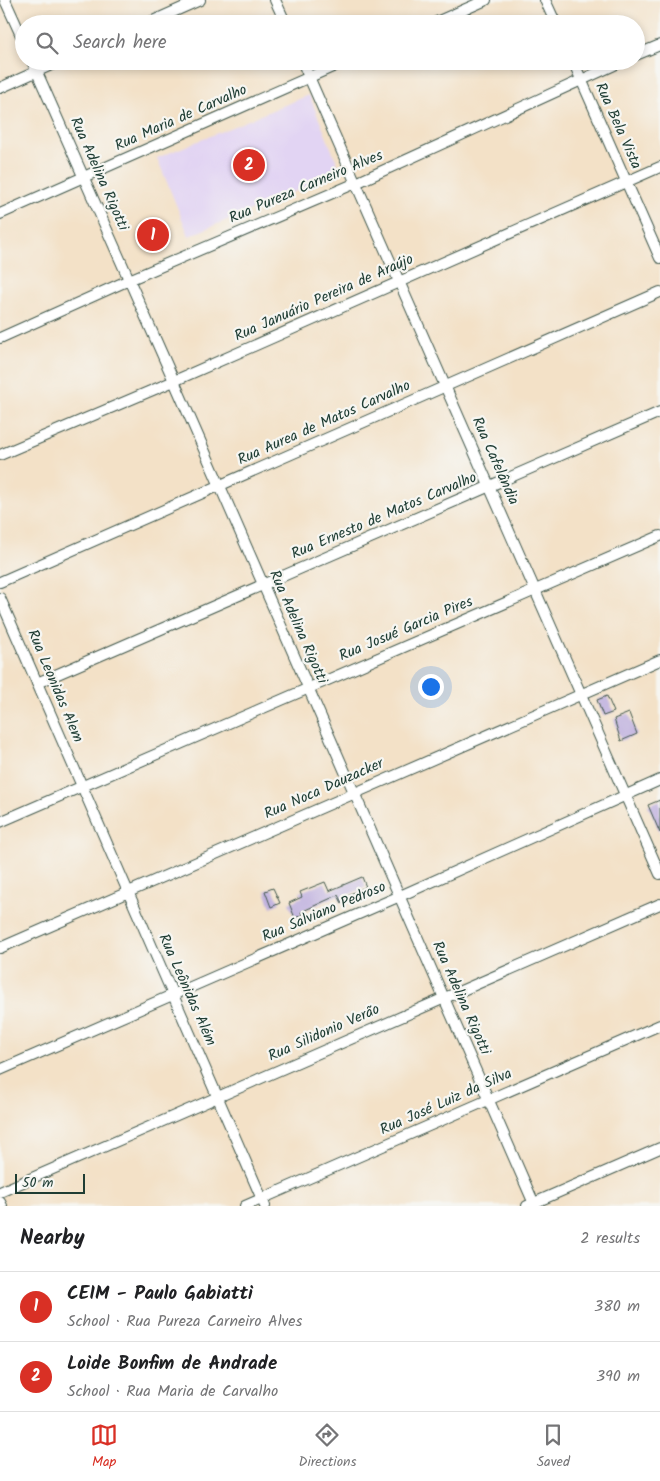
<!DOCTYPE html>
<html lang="en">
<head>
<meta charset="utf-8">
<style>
	:root { --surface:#fff; --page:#f2f2f2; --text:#202124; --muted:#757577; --line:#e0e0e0; --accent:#d93025 }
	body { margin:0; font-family:Kalam,sans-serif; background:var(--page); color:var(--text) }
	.scale { position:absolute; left:15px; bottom:12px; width:70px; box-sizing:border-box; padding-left:5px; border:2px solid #1f3d34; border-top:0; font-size:14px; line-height:18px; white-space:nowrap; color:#1f3d34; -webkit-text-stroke:4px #f6f6f2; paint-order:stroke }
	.you { position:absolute; left:430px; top:686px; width:18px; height:18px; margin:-12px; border:4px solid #fff; border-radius:50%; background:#1a73e8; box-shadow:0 0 0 8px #1a73e833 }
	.badge { display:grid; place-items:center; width:32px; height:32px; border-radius:50%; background:var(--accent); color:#fff; font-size:16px; font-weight:700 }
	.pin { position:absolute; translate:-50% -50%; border:2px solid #fff; box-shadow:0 1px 5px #0006 }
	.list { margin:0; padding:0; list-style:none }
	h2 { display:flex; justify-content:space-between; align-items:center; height:65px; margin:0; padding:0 20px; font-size:21px }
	h2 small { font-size:16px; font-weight:400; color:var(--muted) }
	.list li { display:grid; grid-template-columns:32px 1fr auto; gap:15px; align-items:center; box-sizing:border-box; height:70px; padding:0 20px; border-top:1px solid var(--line) }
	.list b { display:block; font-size:19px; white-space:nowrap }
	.list p { margin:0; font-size:16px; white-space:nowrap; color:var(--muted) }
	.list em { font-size:16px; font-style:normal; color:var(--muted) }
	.icon { flex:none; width:28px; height:28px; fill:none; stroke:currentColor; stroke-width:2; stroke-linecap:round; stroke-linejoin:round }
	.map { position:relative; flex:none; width:660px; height:1206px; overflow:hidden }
	.search { position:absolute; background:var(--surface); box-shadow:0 2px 8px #0003; left:15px; right:15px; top:15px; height:55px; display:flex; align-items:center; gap:12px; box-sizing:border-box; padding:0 18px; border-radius:28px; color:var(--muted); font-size:19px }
	.sheet { height:205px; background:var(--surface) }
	nav { display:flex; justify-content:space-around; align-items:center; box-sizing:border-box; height:70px; border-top:1px solid var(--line); background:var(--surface); font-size:14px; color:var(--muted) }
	nav a { display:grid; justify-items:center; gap:2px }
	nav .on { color:var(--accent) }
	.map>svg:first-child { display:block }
	.built { fill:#e2d4f3 }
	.building { fill:#bcacdd }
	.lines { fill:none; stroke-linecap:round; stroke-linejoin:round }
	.street-casing { stroke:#3f564a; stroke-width:12 }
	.street { stroke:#fff; stroke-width:10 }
	.labels { text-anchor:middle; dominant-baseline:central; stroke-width:4.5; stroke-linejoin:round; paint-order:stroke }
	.street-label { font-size:15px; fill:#1f3d34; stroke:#f6f6f2 }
</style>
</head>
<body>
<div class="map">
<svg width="660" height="1206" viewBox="0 0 660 1206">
	<rect width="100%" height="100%" fill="#f6f6f2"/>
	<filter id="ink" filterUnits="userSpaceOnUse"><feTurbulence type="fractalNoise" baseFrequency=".02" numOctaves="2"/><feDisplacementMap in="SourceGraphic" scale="10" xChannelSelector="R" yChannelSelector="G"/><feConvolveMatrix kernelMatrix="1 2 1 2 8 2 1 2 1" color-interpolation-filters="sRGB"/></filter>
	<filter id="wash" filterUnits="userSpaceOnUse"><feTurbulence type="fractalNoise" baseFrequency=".0096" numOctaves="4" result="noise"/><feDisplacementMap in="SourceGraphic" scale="20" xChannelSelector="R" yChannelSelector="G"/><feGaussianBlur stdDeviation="1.12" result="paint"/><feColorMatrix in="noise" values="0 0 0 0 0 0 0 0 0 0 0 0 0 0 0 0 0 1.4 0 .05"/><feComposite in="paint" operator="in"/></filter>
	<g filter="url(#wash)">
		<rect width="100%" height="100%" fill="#f3e1c7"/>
		<path class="built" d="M309 95 341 172 189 236 157 158Z"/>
		<g id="blocks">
			<g class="building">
				<path d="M607 696 614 712 603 716 597 700Z"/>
				<path d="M629 713 637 734 621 741 614 719Z"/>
				<path d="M660 800V833L648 805Z"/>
				<path d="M362 877 366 887 348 895 349 899 342 903 338 895 301 912 302 915 295 918 289 903 302 897 300 892 325 882 329 891Z"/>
				<path d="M273 888 280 903 271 907 265 891Z"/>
			</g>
		</g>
	</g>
	<g filter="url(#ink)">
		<use href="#blocks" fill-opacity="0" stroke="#3f564a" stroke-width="1"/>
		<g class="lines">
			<g class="street-casing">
				<g id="street">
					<path d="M5 0 24 42"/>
					<path d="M275 0 286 24"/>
					<path d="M545 0 556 24"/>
					<path d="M146 24 200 0"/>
					<path d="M432 24 486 0"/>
					<path d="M636 55 660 45"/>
					<path d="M32 61 174 381 535 1206"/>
					<path d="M302 61 660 874"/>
					<path d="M573 61 660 258"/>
					<path d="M0 88 60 61"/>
					<path d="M0 214 346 61"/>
					<path d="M0 338 129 280 356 183 623 61"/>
					<path d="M0 455 174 381 660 167"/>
					<path d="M0 582 660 292"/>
					<path d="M0 598 265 1206"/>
					<path d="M37 683 660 412"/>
					<path d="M0 822 660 536"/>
					<path d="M0 948 660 660"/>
					<path d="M0 1070 400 896 660 780"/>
					<path d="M0 1192 660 904"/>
					<path d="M0 1202 2 1206"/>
					<path d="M245 1206 660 1025"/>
					<path d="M527 1206 660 1148"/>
				</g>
			</g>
			<use href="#street" class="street"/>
		</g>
	</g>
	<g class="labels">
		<g class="street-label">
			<text transform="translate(181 118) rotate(-24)">Rua Maria de Carvalho</text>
			<text transform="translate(618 126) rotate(66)">Rua Bela Vista</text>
			<text transform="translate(99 174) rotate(66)">Rua Adelina Rigotti</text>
			<text transform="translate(306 187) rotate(-23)">Rua Pureza Carneiro Alves</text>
			<text transform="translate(324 298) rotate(-24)">Rua Januário Pereira de Araújo</text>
			<text transform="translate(324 423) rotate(-24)">Rua Aurea de Matos Carvalho</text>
			<text transform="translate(495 461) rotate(66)">Rua Cafelândia</text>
			<text transform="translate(384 516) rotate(-23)">Rua Ernesto de Matos Carvalho</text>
			<text transform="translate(298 627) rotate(66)">Rua Adelina Rigotti</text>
			<text transform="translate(406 629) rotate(-23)">Rua Josué Garcia Pires</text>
			<text transform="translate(55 686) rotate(67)">Rua Leonidas Alem</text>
			<text transform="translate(324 789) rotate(-24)">Rua Noca Dauzacker</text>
			<text transform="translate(324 912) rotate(-23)">Rua Salviano Pedroso</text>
			<text transform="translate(187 990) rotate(66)">Rua Leônidas Além</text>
			<text transform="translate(461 998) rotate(66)">Rua Adelina Rigotti</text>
			<text transform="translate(324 1033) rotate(-24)">Rua Silidonio Verão</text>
			<text transform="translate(446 1102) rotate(-24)">Rua José Luiz da Silva</text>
		</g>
	</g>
</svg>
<div class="scale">50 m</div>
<div class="you"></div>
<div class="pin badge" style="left:153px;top:235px">1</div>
<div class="pin badge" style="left:249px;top:165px">2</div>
<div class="search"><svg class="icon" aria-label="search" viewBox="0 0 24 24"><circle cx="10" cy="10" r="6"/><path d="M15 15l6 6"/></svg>Search here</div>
</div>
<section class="sheet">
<h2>Nearby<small>2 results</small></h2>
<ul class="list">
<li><span class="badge">1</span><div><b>CEIM - Paulo Gabiatti</b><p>School · Rua Pureza Carneiro Alves</p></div><em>380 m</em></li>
<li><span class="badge">2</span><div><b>Loide Bonfim de Andrade</b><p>School · Rua Maria de Carvalho</p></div><em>390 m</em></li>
</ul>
</section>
<nav>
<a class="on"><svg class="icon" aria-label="map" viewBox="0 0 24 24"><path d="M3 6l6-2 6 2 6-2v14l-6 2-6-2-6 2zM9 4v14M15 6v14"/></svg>Map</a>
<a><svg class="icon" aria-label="directions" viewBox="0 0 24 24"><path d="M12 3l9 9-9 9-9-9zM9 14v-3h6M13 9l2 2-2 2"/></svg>Directions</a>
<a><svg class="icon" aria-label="saved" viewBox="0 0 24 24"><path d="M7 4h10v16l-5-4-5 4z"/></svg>Saved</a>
</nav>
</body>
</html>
